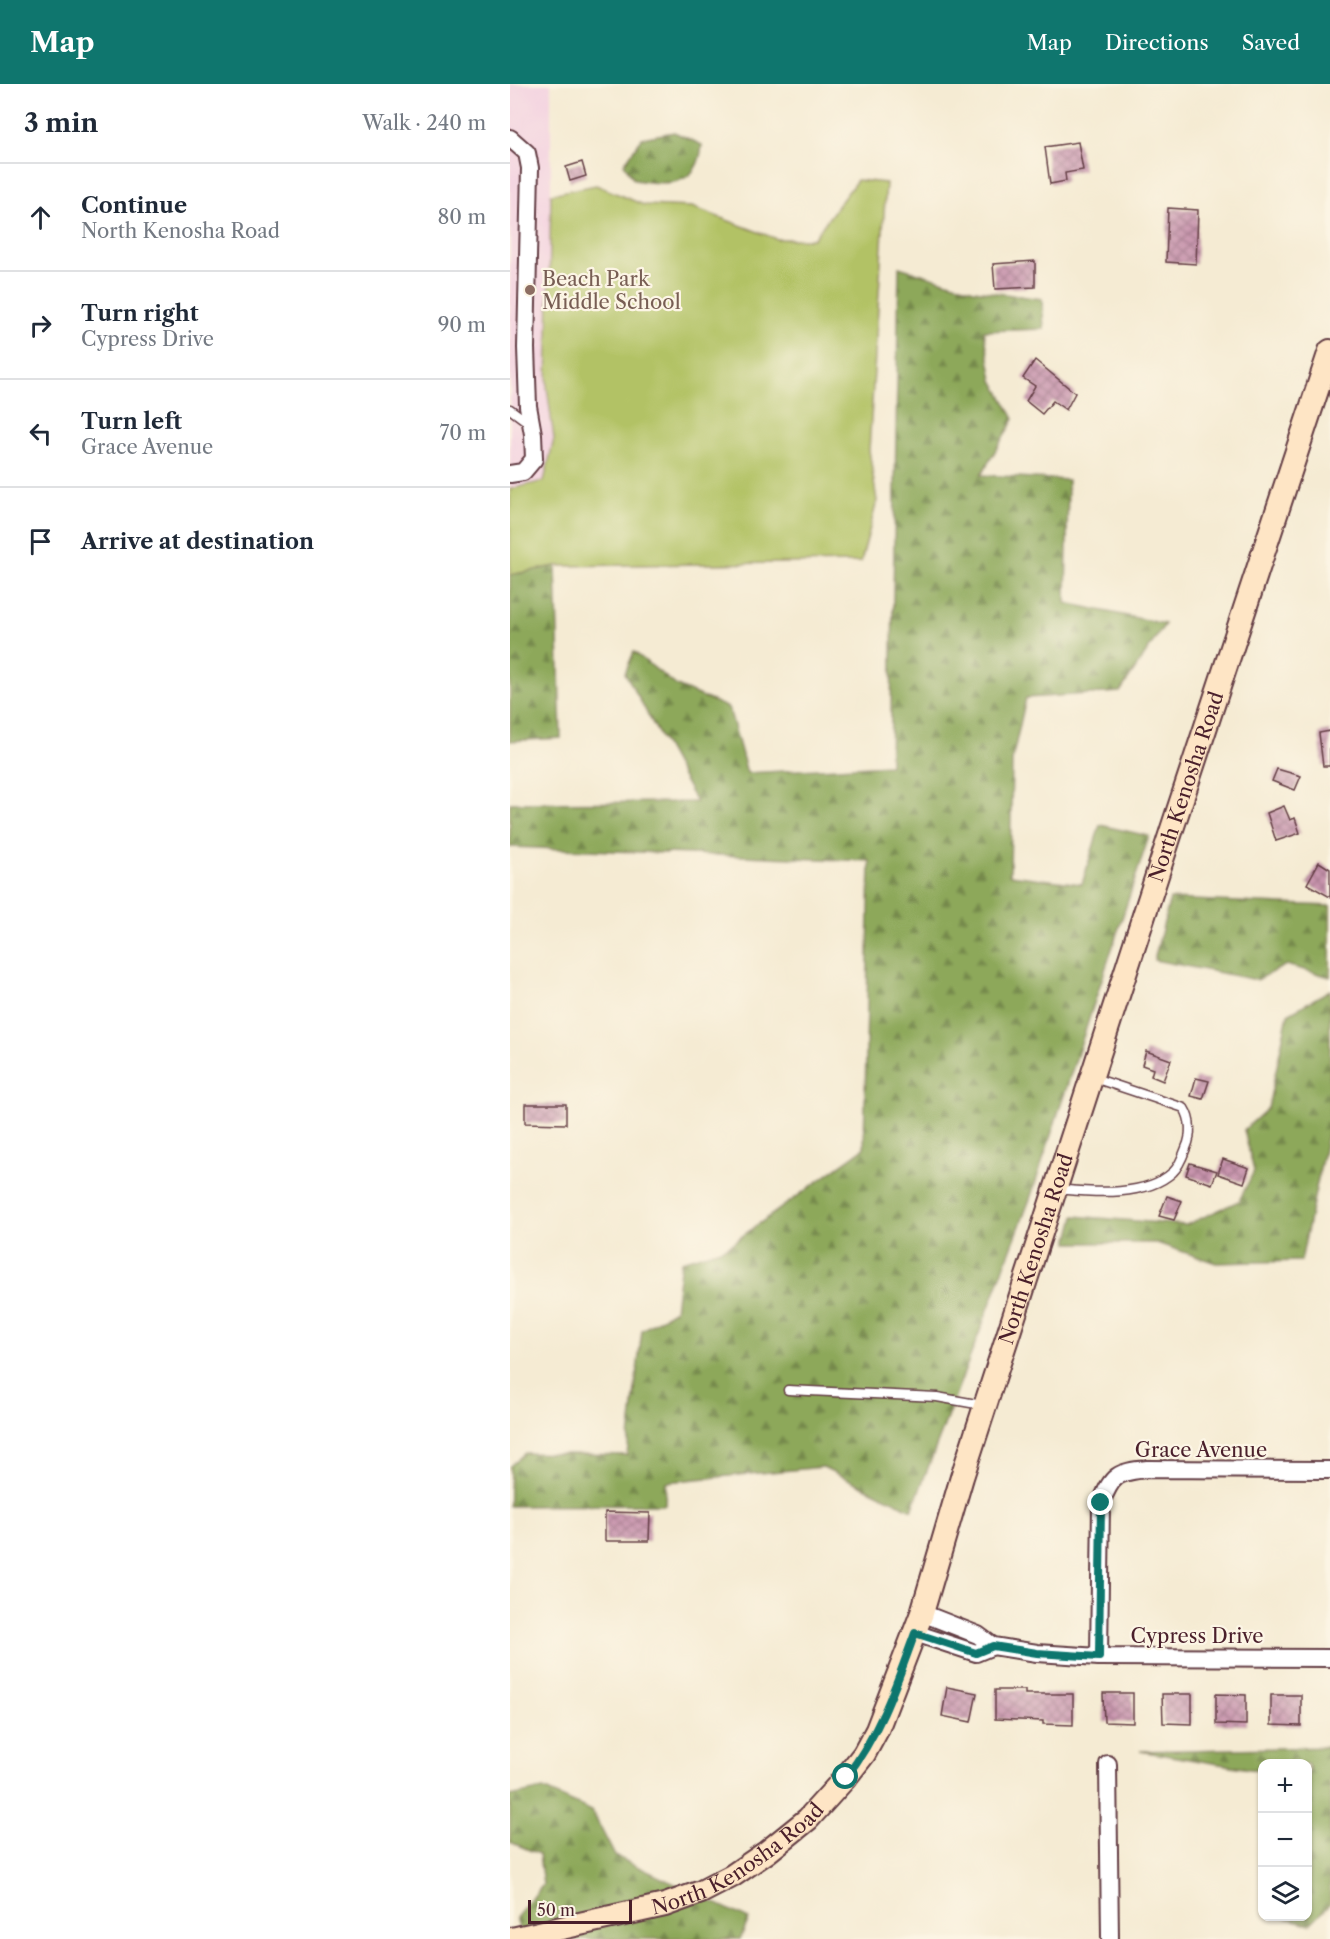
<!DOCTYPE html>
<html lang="en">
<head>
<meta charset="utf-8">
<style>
	:root { --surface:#fff; --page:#f2f2f3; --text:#1f2937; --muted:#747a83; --line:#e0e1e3; --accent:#0f766e }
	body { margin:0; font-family:"Libre Caslon Text",serif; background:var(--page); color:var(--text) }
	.controls { position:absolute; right:18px; bottom:18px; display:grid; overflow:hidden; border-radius:12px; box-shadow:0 2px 4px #0004 }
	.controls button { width:54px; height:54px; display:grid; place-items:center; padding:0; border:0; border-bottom:2px solid var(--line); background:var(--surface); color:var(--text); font:30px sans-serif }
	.scale { position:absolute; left:18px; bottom:15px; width:104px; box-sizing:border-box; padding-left:6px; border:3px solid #4a1f2b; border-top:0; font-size:16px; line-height:21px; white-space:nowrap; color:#4a1f2b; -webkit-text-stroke:4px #fcf5e5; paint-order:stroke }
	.stop { position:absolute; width:18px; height:18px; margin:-14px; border:4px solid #0f766e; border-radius:50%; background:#fff }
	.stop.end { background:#0f766e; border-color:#fff; box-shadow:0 2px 6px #0008 }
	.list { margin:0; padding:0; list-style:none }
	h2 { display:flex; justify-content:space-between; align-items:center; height:78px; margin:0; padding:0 24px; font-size:26px }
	h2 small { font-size:20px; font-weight:400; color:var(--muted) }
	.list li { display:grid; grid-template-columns:39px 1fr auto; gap:18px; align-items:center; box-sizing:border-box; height:108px; padding:0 24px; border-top:2px solid var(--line) }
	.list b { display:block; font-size:22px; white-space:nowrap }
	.list p { margin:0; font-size:20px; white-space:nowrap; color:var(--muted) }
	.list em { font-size:20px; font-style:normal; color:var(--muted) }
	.icon { flex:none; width:33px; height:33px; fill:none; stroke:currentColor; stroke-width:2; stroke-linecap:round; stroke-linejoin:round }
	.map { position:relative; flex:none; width:820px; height:1855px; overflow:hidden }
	header { display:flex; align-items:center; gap:36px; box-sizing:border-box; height:84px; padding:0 30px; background:var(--accent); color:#fff }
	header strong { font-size:28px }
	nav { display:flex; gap:33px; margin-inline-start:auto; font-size:21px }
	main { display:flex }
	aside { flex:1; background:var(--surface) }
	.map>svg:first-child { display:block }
	.built { fill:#f3cfe0 }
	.grass { fill:#b2c265; stroke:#7e7048; stroke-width:1.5 }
	.forest { fill:url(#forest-firs); stroke:#6c6442; stroke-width:1.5 }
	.building { fill:url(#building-cross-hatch) }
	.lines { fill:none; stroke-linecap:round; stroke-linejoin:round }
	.lane-casing { stroke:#643e44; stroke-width:11 }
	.street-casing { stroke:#643e44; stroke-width:20 }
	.secondary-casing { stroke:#643e44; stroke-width:26 }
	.lane { stroke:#fff; stroke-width:8 }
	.street { stroke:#fff; stroke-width:16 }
	.secondary { stroke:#fee5c5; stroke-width:22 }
	.route { stroke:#0f766e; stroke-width:8 }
	.education-dot { fill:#8d6e63; stroke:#fcf5e5; stroke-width:2 }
	.labels { text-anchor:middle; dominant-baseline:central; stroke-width:4.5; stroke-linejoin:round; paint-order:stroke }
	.education-label { font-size:20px; fill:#785e54; stroke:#fcf5e5; text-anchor:start }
	.street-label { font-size:20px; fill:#4a1f2b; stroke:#fcf5e5 }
</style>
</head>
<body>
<header>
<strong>Map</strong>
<nav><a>Map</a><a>Directions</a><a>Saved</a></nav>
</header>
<main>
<aside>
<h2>3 min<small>Walk · 240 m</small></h2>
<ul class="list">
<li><svg class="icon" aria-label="ahead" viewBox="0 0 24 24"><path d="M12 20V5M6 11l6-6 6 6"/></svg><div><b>Continue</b><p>North Kenosha Road</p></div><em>80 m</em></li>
<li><svg class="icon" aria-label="right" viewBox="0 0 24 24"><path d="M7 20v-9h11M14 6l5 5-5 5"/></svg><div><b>Turn right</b><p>Cypress Drive</p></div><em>90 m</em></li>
<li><svg class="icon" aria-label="left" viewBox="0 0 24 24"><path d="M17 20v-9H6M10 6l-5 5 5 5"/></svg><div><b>Turn left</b><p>Grace Avenue</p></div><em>70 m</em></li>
<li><svg class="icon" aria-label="arrive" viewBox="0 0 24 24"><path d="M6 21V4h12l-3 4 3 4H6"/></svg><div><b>Arrive at destination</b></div></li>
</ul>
</aside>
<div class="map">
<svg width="820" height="1855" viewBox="0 0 820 1855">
	<defs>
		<pattern id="forest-firs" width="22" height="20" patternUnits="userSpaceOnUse" patternTransform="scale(1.5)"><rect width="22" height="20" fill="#8da85a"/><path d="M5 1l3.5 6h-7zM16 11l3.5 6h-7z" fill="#75884b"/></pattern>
		<pattern id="building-cross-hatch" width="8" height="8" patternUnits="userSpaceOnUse" patternTransform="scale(1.5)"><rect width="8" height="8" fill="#c894ad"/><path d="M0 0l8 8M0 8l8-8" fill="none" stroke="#a4788d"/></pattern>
	</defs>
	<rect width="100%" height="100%" fill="#fcf5e5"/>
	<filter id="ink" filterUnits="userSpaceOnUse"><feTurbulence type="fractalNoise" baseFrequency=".0167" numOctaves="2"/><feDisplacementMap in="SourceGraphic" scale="12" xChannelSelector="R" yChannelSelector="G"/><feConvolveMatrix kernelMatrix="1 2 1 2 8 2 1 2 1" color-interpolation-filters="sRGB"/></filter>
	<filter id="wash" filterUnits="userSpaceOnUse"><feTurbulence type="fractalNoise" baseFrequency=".008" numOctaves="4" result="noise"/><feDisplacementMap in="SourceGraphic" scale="24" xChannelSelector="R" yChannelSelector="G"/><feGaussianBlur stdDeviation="1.35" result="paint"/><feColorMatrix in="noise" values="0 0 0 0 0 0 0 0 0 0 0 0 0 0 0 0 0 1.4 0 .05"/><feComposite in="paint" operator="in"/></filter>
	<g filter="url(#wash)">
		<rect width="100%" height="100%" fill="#f5ebd3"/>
		<path class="built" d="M0 0H41V110L37 303 44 355 34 397 0 405Z"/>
		<path class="grass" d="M347 96 376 99 359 366 367 417 351 478 47 482 0 491V405L34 397 44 355 37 303 41 110 86 101 134 121 182 123 267 155H303Z"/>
		<g class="forest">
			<path d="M164 48 192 61C188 104 158 101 124 96L114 80 132 54Z"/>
			<path d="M389 183 464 206 532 215 534 245 474 247 483 296 504 335 471 391 558 396 556 519 655 540 610 608 516 614 502 676 500 791 572 800 590 741 639 752 520 1115 402 1426 313 1383 156 1398 155 1421 0 1422V1382L15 1369 117 1371 132 1246 165 1226 171 1177 217 1163 354 1064 360 777 0 763V719L186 718 115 589 124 568 167 602 219 624 237 689 380 681Z"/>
			<path d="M46 482 51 654 0 657V491Z"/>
			<path d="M660 815 820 822V893L776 881 747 896 644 876Z"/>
			<path d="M820 906V1037L791 1177 706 1179 647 1159H558L565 1132 676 1141 729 1117 744 1087 734 1046 758 1024 778 930Z"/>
			<path d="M820 1663V1820L800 1840 771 1833 798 1832V1680H752V1687L630 1667Z"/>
			<path d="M33 1705 82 1727 105 1772 239 1835 230 1855H12L6 1834 33 1801 29 1770 0 1758V1712Z"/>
		</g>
		<g id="blocks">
			<g class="building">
				<path d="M568 58 573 86 555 89 556 97 540 100 535 63Z"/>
				<path d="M72 78 76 92 60 97 56 83Z"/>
				<path d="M658 124 688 126 686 180 656 178Z"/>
				<path d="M525 177V203L485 205 483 180Z"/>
				<path d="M525 276 565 309 556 326 543 317 532 330 516 317 525 302 513 294Z"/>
				<path d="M820 647V682H813L809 649Z"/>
				<path d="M767 685 791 692 785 706 762 697Z"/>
				<path d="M774 722 780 736 785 734 790 749 766 757 757 729Z"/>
				<path d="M809 778 820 785V813L797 800Z"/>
				<path d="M636 967 661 976 653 997 641 992 643 985 632 981Z"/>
				<path d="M686 994 699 997 693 1015 681 1012Z"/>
				<path d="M15 1020H56V1040L15 1039Z"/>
				<path d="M713 1075 739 1084 734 1099 708 1090Z"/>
				<path d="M680 1079 707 1087 702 1100 676 1091Z"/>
				<path d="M657 1112 672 1117 664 1136 649 1132Z"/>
				<path d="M95 1428 140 1429 139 1457H95Z"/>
				<path d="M437 1603 467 1609 461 1638 432 1632Z"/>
				<path d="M485 1606H515V1610H563V1641L533 1640V1637L485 1635Z"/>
				<path d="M593 1609H623V1639L594 1638Z"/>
				<path d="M652 1610H682V1640L653 1639Z"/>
				<path d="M706 1610 736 1611V1641L706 1640Z"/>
				<path d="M761 1611H791V1642L761 1641Z"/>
			</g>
		</g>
	</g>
	<g filter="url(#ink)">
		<use href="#blocks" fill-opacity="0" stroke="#643e44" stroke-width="1.5"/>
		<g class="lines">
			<g class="lane-casing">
				<g id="lane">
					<path d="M0 325 19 339"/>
					<path d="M546 1105C581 1108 635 1114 663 1088 669 1083 673 1072 676 1064 682 1051 681 1035 674 1024L584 994"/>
					<path d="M278 1306 427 1313 472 1321"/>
				</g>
			</g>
			<g class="street-casing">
				<g id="street">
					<path d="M0 54 17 69 20 84 16 264 18 322 23 350 24 375 13 388 0 390"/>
					<path d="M412 1529 468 1551 483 1562 527 1569 589 1573 820 1574"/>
					<path d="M405 1549 466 1569 483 1562"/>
					<path d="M589 1573 591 1419C602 1391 607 1388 637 1385L820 1386"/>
					<path d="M598 1680 600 1855"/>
				</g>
			</g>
			<g class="secondary-casing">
				<g id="secondary">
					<path id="s1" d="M2 1855 155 1821 191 1808 222 1792 257 1768 298 1735 336 1693 354 1670 367 1646 412 1529 452 1393 662 745 820 267"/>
				</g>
			</g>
			<use href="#lane" class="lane"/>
			<use href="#street" class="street"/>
			<use href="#secondary" class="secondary"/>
		</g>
	</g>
	<g class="lines" filter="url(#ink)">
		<path class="route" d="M336 1693C370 1649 386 1601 405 1549L466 1569 483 1562 527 1569 589 1573 591 1419"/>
	</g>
	<circle class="education-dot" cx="20" cy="206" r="6"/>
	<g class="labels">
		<g class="education-label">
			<text x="32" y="195">Beach Park<tspan x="32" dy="23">Middle School</tspan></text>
		</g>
		<g class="street-label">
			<text stroke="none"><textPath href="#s1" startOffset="1431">North Kenosha Road</textPath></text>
			<text stroke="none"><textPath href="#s1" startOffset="945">North Kenosha Road</textPath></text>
			<text x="691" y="1366">Grace Avenue</text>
			<text x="687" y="1552">Cypress Drive</text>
			<text stroke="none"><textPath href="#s1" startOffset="243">North Kenosha Road</textPath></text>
		</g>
	</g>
</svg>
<div class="controls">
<button>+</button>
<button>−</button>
<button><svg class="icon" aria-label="layers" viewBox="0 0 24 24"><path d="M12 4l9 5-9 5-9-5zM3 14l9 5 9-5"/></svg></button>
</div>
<div class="scale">50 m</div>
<div class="stop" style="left:336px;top:1693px"></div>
<div class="stop end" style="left:591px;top:1419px"></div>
</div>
</main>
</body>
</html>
